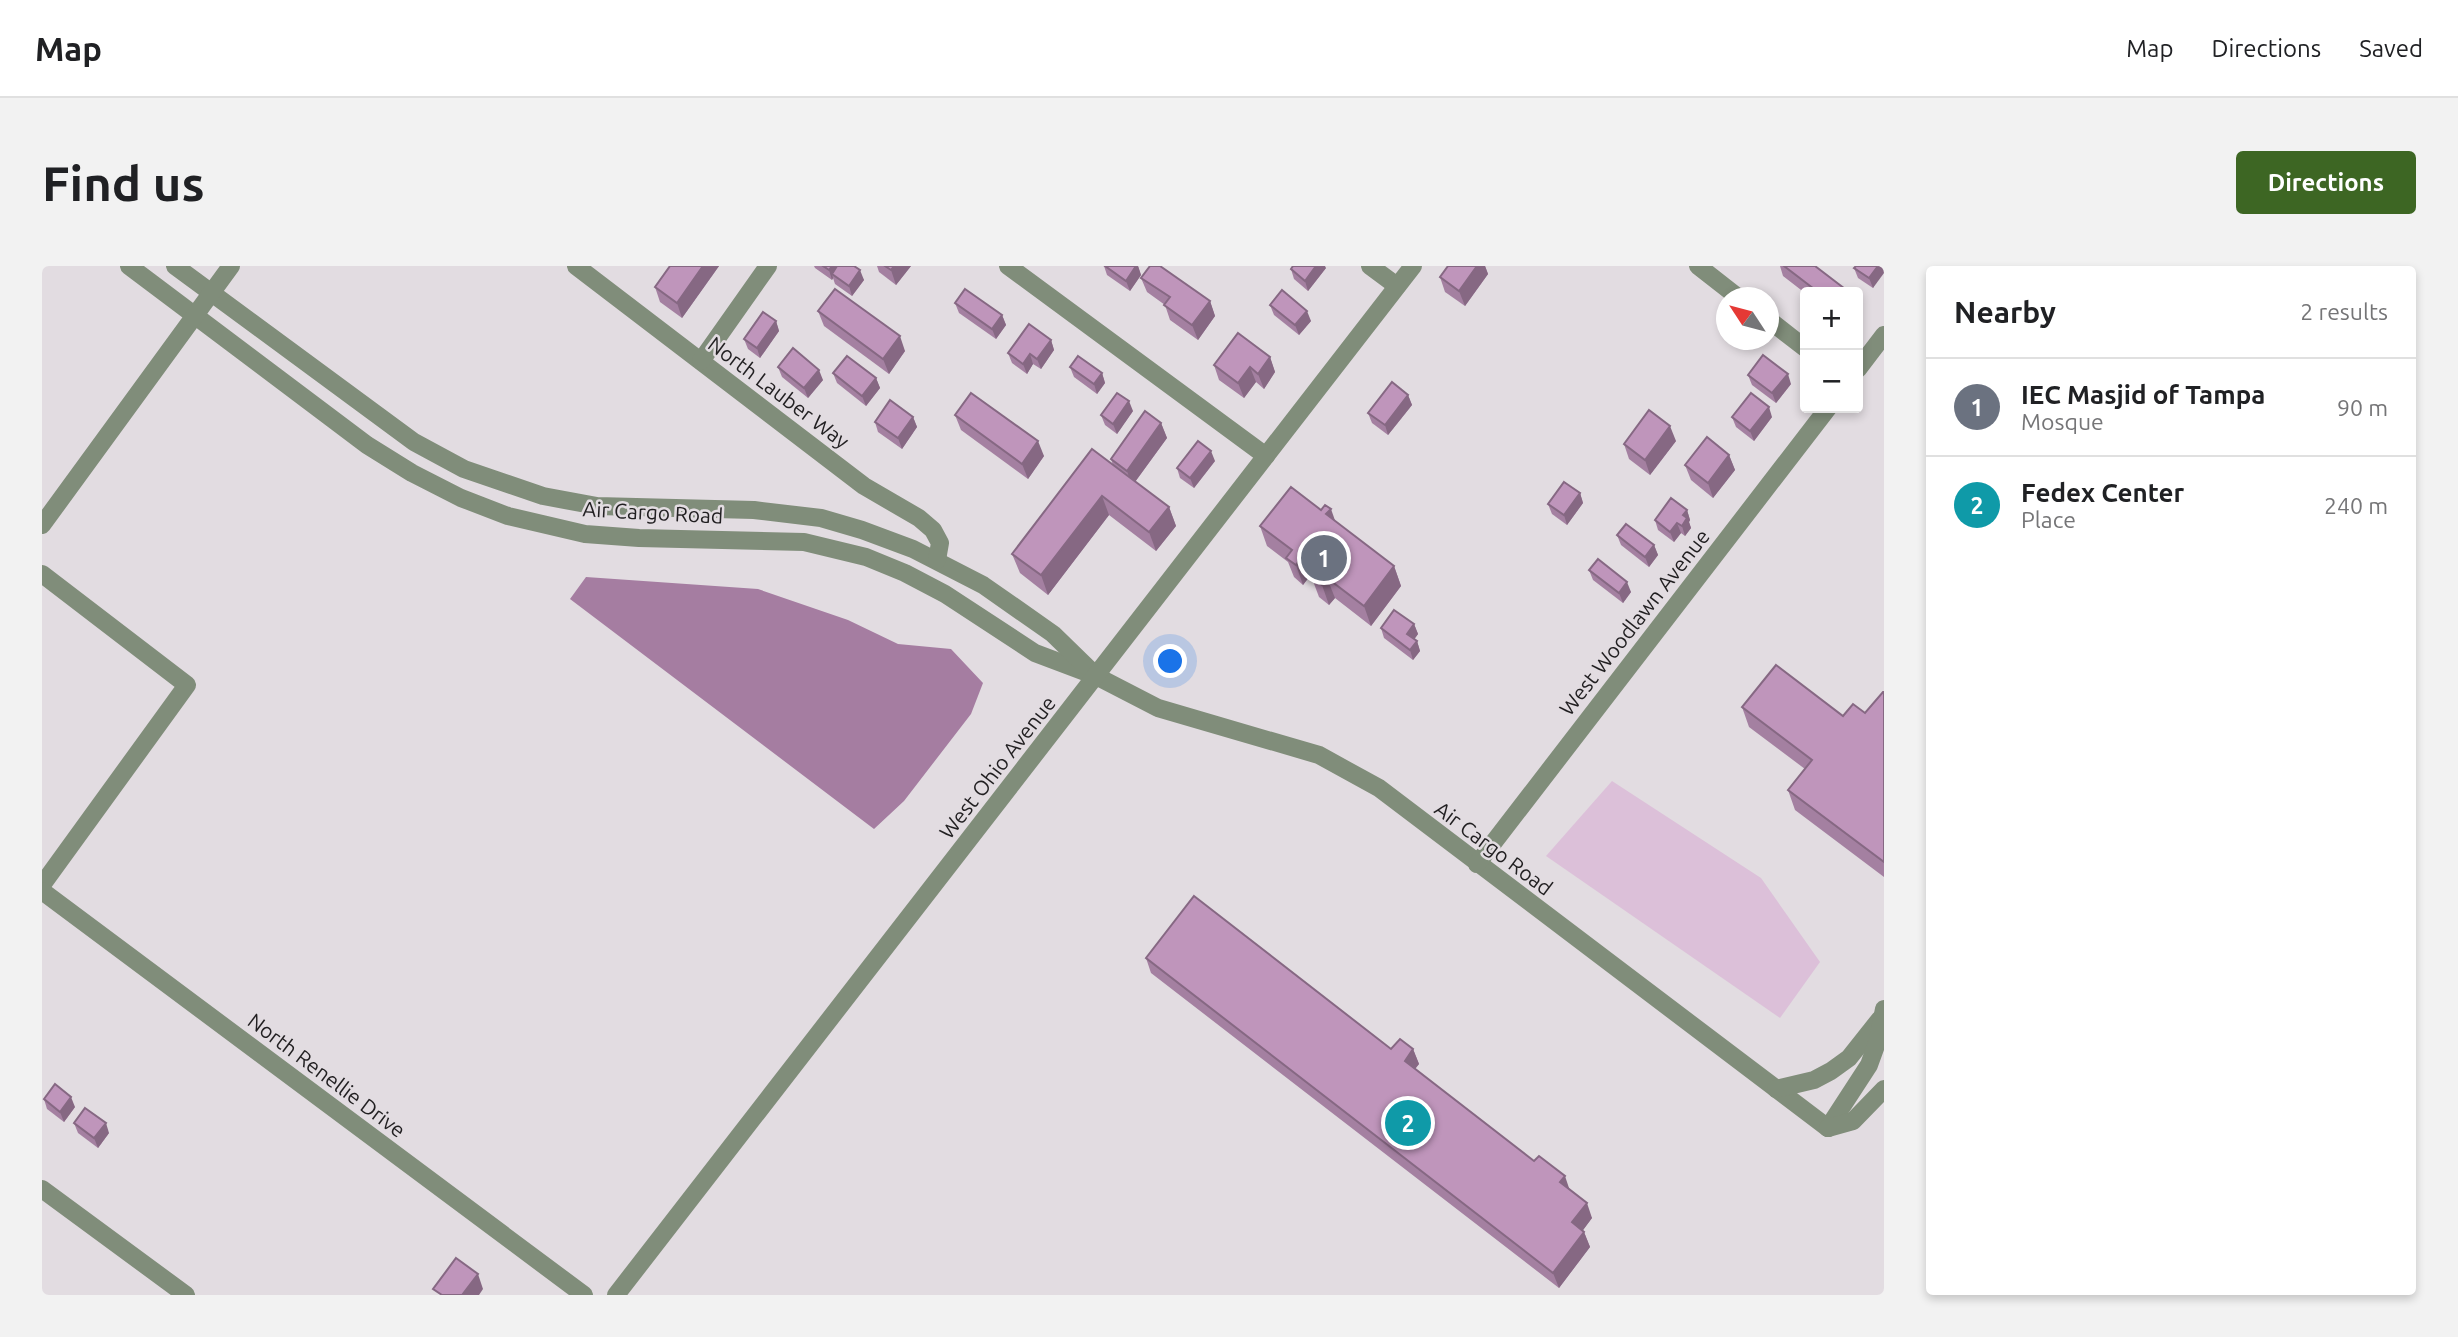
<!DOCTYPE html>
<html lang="en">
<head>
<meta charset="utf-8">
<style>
	:root { --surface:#fff; --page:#f2f2f2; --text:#202124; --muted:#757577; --line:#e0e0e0; --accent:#3d6623 }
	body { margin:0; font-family:Ubuntu,sans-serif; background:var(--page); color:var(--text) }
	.controls { position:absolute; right:21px; top:21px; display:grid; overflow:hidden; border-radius:7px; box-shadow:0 4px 10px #0003 }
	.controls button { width:63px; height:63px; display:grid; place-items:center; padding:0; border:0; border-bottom:2px solid var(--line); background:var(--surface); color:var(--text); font:35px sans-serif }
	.compass { position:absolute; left:1674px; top:21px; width:63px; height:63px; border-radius:50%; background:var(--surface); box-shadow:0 4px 10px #0003; rotate:306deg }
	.you { position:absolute; left:1129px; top:396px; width:24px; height:24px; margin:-18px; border:5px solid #fff; border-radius:50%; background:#1a73e8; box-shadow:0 0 0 10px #1a73e833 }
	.badge { display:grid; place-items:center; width:46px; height:46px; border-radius:50%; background:var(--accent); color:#fff; font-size:23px; font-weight:700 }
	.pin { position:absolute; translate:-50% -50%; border:4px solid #fff; box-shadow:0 2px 7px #0006 }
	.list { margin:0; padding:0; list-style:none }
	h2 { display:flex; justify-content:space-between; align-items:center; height:91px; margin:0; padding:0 28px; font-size:30px }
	h2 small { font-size:23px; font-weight:400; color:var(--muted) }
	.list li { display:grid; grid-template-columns:46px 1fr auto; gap:21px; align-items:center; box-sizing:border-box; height:98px; padding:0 28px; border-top:2px solid var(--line) }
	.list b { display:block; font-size:26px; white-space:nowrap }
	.list p { margin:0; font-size:23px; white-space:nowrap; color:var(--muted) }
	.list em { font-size:23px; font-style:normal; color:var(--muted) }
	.map { position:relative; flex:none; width:1842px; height:1029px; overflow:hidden; border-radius:7px }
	header { display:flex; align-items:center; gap:42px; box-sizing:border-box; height:98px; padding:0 35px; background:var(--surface); border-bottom:2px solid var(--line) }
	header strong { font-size:33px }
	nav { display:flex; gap:38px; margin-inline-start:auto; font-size:24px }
	.intro { display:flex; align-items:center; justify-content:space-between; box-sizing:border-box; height:168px; padding:0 42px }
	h1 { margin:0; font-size:49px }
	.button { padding:18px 32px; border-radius:7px; background:var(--accent); color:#fff; font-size:24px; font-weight:700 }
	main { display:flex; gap:42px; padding:0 42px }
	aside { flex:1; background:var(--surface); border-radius:7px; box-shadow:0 4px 10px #0003 }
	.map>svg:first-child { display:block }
	.green { fill:#dcc0d9 }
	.water { fill:#a57da1 }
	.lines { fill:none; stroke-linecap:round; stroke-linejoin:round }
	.minor { stroke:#808d7a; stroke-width:18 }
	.wall { fill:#a480a1 }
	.shaded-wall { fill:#866883 }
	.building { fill:#bf95bb; stroke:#866883; stroke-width:2 }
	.labels { text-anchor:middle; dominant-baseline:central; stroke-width:5; stroke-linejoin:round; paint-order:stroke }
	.street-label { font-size:21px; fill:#211f21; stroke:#e2dce1 }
</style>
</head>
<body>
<header>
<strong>Map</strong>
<nav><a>Map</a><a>Directions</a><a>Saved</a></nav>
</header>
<div class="intro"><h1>Find us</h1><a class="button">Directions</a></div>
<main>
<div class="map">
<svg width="1842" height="1029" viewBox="0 0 1842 1029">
	<rect width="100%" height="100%" fill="#e2dce1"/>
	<path class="green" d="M1570 515 1719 612 1778 696 1738 752 1504 590Z"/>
	<path class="water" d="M544 311 716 323 806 354 856 378 909 383 941 417 929 448 862 535 832 563 528 333Z"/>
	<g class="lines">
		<g class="minor">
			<path d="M87 0 325 179 370 207 419 232 466 250 543 268 597 272 762 276 824 291 863 307 903 328 993 387 1054 410 1116 442 1277 489 1337 522 1786 862"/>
			<path d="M133 0 372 176 422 203 501 230 555 240 712 244 779 252 820 264 871 283 941 319 1011 368 1049 405"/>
			<path d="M534 0 822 220 877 252 891 264 898 277 895 294"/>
			<path d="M966 0 1224 190"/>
			<path d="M1328 0 1355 20"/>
			<path d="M1656 0 1697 32"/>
			<path d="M1727 54 1763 82"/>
			<path d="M659 95 726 0"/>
			<path d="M1816 103 1842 69"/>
			<path d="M0 259 189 0"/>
			<path d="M0 308 145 419 0 619"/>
			<path d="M1435 598 1786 142"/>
			<path d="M0 625 542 1029"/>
			<path d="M1734 823 1772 814 1789 805 1807 792 1838 753"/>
			<path d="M1786 862 1827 799 1836 774 1842 743"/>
			<path d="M1786 862 1811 855 1842 823"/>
			<path d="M0 923 144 1029"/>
			<path d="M574 1029 1371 0"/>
		</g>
	</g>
	<g class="wall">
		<path d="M628 0H677L640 52 618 36 613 21Z"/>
		<path d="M772 0H812L822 14 810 30 793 18 791 12 790 14 773 2Z"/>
		<path d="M835 0H869L854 19 837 6Z"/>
		<path d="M1062 0H1096L1099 9 1088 25 1065 9Z"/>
		<path d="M1406 0H1443L1446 8 1423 40 1403 26 1398 11Z"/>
		<path d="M1738 0H1773L1807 26H1763V27L1741 10Z"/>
		<path d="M1842 0 1831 22 1816 12 1812 2Z"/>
		<path d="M1284 2 1266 25 1252 13 1249 3Z"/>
		<path d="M1099 12 1168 35 1173 50 1156 74 1128 54 1123 39 1105 26Z"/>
		<path d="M913 37 960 49 964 59 954 73 917 47Z"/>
		<path d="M1228 39 1269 55 1257 69 1232 49Z"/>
		<path d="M776 45 863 85 847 108 782 60Z"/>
		<path d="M734 55 737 65 718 92 706 83 702 73Z"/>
		<path d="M1009 74 1012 84 999 103 991 98 985 108 970 97 966 87Z"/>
		<path d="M1228 91 1233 106 1222 123 1214 116 1202 132 1177 114 1172 99Z"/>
		<path d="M736 101 781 114 766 132 740 111Z"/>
		<path d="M1028 101 1060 107 1063 117 1055 128 1032 111Z"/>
		<path d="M791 107 834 112 838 122 824 140 795 117Z"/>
		<path d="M1706 109 1749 118 1734 137 1710 119Z"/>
		<path d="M1366 129 1370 139 1346 169 1330 157 1326 147Z"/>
		<path d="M1091 145 1075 168 1063 159 1059 149Z"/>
		<path d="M913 149 1002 190 986 213 919 164Z"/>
		<path d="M871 151 875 161 860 183 836 166 833 156Z"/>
		<path d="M1690 151H1730L1712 175 1694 161Z"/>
		<path d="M1119 157 1125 172 1093 216 1127 241 1134 260 1114 285 1067 249 1006 329 978 307 970 288 1071 199 1069 193Z"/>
		<path d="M1634 175 1608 209 1587 193 1582 178Z"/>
		<path d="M1687 189 1693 204 1671 232 1649 214 1643 199Z"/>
		<path d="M1173 195 1152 222 1138 212 1135 202Z"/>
		<path d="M1538 227 1541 237 1525 259 1510 248 1506 238Z"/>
		<path d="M1645 244 1648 254 1647 256 1649 262 1643 270 1639 267 1632 276 1616 264 1613 254Z"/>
		<path d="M1293 255 1352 300 1359 320 1329 360 1293 332 1287 339 1277 331 1271 315 1267 311 1261 319 1252 311 1246 296 1225 280 1218 260Z"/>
		<path d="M1575 269 1612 279 1616 289 1607 301 1579 279Z"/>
		<path d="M1547 304 1589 326 1581 337 1551 314Z"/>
		<path d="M1372 358 1376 368 1372 373 1375 375 1378 385 1371 394 1342 372 1339 362Z"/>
		<path d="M1842 426V611L1753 544 1746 524 1763 503 1707 461 1700 441 1801 450 1823 447Z"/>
		<path d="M1104 692 1349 783H1371L1377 798 1373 803 1527 923 1550 952 1540 965 1542 966 1548 981 1517 1022 1109 707Z"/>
		<path d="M2 833 33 841 22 856 5 843Z"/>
		<path d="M32 857 67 867 56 882 36 867Z"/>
	</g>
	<g class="shaded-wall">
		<path d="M661 0H677L640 52 635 37Z"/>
		<path d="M790 0H800L790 8 791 12 790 14 787 4Z"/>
		<path d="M852 0H869L854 19 849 4Z"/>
		<path d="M1094 0H1096L1099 9 1088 25 1084 15Z"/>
		<path d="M1274 0H1283L1284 2 1266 25 1263 15Z"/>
		<path d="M1435 0H1443L1446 8 1423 40 1417 25Z"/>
		<path d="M1836 0H1842V7L1831 22 1827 12Z"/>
		<path d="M818 4 822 14 810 30 807 20Z"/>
		<path d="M1168 35 1173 50 1156 74 1150 59Z"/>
		<path d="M1265 45 1269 55 1257 69 1253 59Z"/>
		<path d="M960 49 964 59 954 73 950 63Z"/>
		<path d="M734 55 737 65 718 92 715 82Z"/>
		<path d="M858 70 863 85 847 108 841 93Z"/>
		<path d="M1009 74 1012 84 999 103 995 93Z"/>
		<path d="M988 88 991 98 985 108 981 98Z"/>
		<path d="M1228 91 1233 106 1222 123 1216 108Z"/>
		<path d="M1208 101 1214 116 1202 132 1196 117Z"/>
		<path d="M777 104 781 114 766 132 762 122Z"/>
		<path d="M1060 107 1063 117 1055 128 1052 118Z"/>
		<path d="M1746 108 1749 118 1734 137 1730 127Z"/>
		<path d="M834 112 838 122 824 140 820 130Z"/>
		<path d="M1366 129 1370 139 1346 169 1343 159Z"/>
		<path d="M1087 135 1091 145 1075 168 1071 158Z"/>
		<path d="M1727 141 1730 151 1712 175 1708 165Z"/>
		<path d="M871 151 875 161 860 183 856 172Z"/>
		<path d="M1119 157 1125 172 1090 220 1085 205Z"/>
		<path d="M1628 160 1634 175 1608 209 1603 194Z"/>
		<path d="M996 175 1002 190 986 213 980 198Z"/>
		<path d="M1169 185 1173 195 1152 222 1148 212Z"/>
		<path d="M1687 189 1693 204 1671 232 1666 217Z"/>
		<path d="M1538 227 1541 237 1525 259 1522 249Z"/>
		<path d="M1060 230 1067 249 1006 329 999 309Z"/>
		<path d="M1127 241 1134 260 1114 285 1107 266Z"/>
		<path d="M1289 243 1296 263 1284 248Z"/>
		<path d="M1645 244 1648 254 1647 256 1649 262 1643 270 1640 260 1641 249Z"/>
		<path d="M1635 257 1639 267 1632 276 1628 266Z"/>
		<path d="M1612 279 1616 289 1607 301 1603 291Z"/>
		<path d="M1259 292 1267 311 1261 319 1254 299Z"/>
		<path d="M1352 300 1359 320 1329 360 1322 340Z"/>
		<path d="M1285 312 1293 332 1287 339 1280 319Z"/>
		<path d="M1585 316 1589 326 1581 337 1577 327Z"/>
		<path d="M1372 358 1376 368 1369 378 1365 368Z"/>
		<path d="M1375 375 1378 385 1371 394 1368 384Z"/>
		<path d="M1371 783 1377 798 1368 809 1363 795Z"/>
		<path d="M29 831 33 841 22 856 18 846Z"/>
		<path d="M64 857 67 867 56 882 52 872Z"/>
		<path d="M1523 910 1528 925 1518 916Z"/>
		<path d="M1545 937 1550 952 1536 971 1530 956Z"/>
		<path d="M1542 966 1548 981 1517 1022 1511 1007Z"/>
		<path d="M436 1008 441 1023 437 1029H420Z"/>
	</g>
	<g class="building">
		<path d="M628 0H661L635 37 613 21Z"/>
		<path d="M781 0H790L787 4Z"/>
		<path d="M795 0H812L818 4 807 20 790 8Z"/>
		<path d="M843 0H852L849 4Z"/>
		<path d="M1063 0H1094L1084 15Z"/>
		<path d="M1108 0H1118L1168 35 1150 59 1122 39 1128 31 1099 12Z"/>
		<path d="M1251 0H1274L1263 15 1249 3Z"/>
		<path d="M1406 0H1435L1417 25 1398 11Z"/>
		<path d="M1742 0H1773L1807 26H1776Z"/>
		<path d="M1814 0H1836L1827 12 1812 2Z"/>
		<path d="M793 23 858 70 841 93 776 45Z"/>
		<path d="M923 23 960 49 950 63 913 37Z"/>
		<path d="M1240 24 1265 45 1253 59 1228 39Z"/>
		<path d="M721 46 734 55 715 82 702 73Z"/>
		<path d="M987 58 1009 74 995 93 988 88 981 98 966 87Z"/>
		<path d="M1196 67 1228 91 1216 108 1208 101 1196 117 1172 99Z"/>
		<path d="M751 82 777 104 762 122 736 101Z"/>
		<path d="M1721 89 1746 108 1730 127 1706 109Z"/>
		<path d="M805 90 834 112 820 130 791 107Z"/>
		<path d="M1036 90 1060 107 1052 118 1028 101Z"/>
		<path d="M1350 116 1366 129 1343 159 1326 147Z"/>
		<path d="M929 127 996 175 980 198 913 149Z"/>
		<path d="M1075 127 1087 135 1071 158 1059 149Z"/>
		<path d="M1709 127 1727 141 1708 165 1690 151Z"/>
		<path d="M848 134 871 151 856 172 833 156Z"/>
		<path d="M1607 144 1628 160 1603 194 1582 178Z"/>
		<path d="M1103 145 1119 157 1085 205 1069 193Z"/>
		<path d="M1665 171 1687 189 1666 217 1643 199Z"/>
		<path d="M1156 175 1169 185 1148 212 1135 202Z"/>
		<path d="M1050 183 1127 241 1107 266 1060 230 999 309 970 288Z"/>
		<path d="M1522 216 1538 227 1522 249 1506 238Z"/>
		<path d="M1249 221 1279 244 1283 239 1289 243 1284 248 1352 300 1322 340 1285 312 1280 319 1270 311 1275 304 1259 292 1254 299 1244 292 1250 284 1218 260Z"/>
		<path d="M1629 232 1645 244 1641 249 1645 252 1640 260 1635 257 1628 266 1613 254Z"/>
		<path d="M1584 258 1612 279 1603 291 1575 269Z"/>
		<path d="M1556 293 1585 316 1577 327 1547 304Z"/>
		<path d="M1352 344 1372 358 1365 368 1375 375 1368 384 1339 362Z"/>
		<path d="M1734 399 1801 450 1811 438 1823 447 1841 426H1842V596L1746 524 1770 494 1700 441Z"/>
		<path d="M1152 630 1349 783 1358 773 1371 783 1363 795 1492 895 1497 890 1523 910 1518 916 1545 937 1530 956 1542 966 1511 1007 1104 692Z"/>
		<path d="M13 818 29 831 18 846 2 833Z"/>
		<path d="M43 842 64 857 52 872 32 857Z"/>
		<path d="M414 992 436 1008 420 1029H400L391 1023Z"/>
	</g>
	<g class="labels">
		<g class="street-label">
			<text transform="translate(737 126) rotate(37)">North Lauber Way</text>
			<text transform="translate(611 246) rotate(3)">Air Cargo Road</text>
			<text transform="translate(1592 356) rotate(-52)">West Woodlawn Avenue</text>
			<text transform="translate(955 501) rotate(-52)">West Ohio Avenue</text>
			<text transform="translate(1452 582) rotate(37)">Air Cargo Road</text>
			<text transform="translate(285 809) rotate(37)">North Renellie Drive</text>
		</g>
	</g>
</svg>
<div class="controls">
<button>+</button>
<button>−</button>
</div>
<svg class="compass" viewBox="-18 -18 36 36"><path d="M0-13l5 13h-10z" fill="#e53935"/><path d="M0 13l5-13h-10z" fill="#757577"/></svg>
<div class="you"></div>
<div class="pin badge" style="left:1282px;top:292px;background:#6b7280">1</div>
<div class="pin badge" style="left:1366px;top:857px;background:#0f9aa8">2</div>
</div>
<aside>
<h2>Nearby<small>2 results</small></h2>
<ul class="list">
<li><span class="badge" style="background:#6b7280">1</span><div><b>IEC Masjid of Tampa</b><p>Mosque</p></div><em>90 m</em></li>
<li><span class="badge" style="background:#0f9aa8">2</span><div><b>Fedex Center</b><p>Place</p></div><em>240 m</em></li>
</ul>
</aside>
</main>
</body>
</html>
